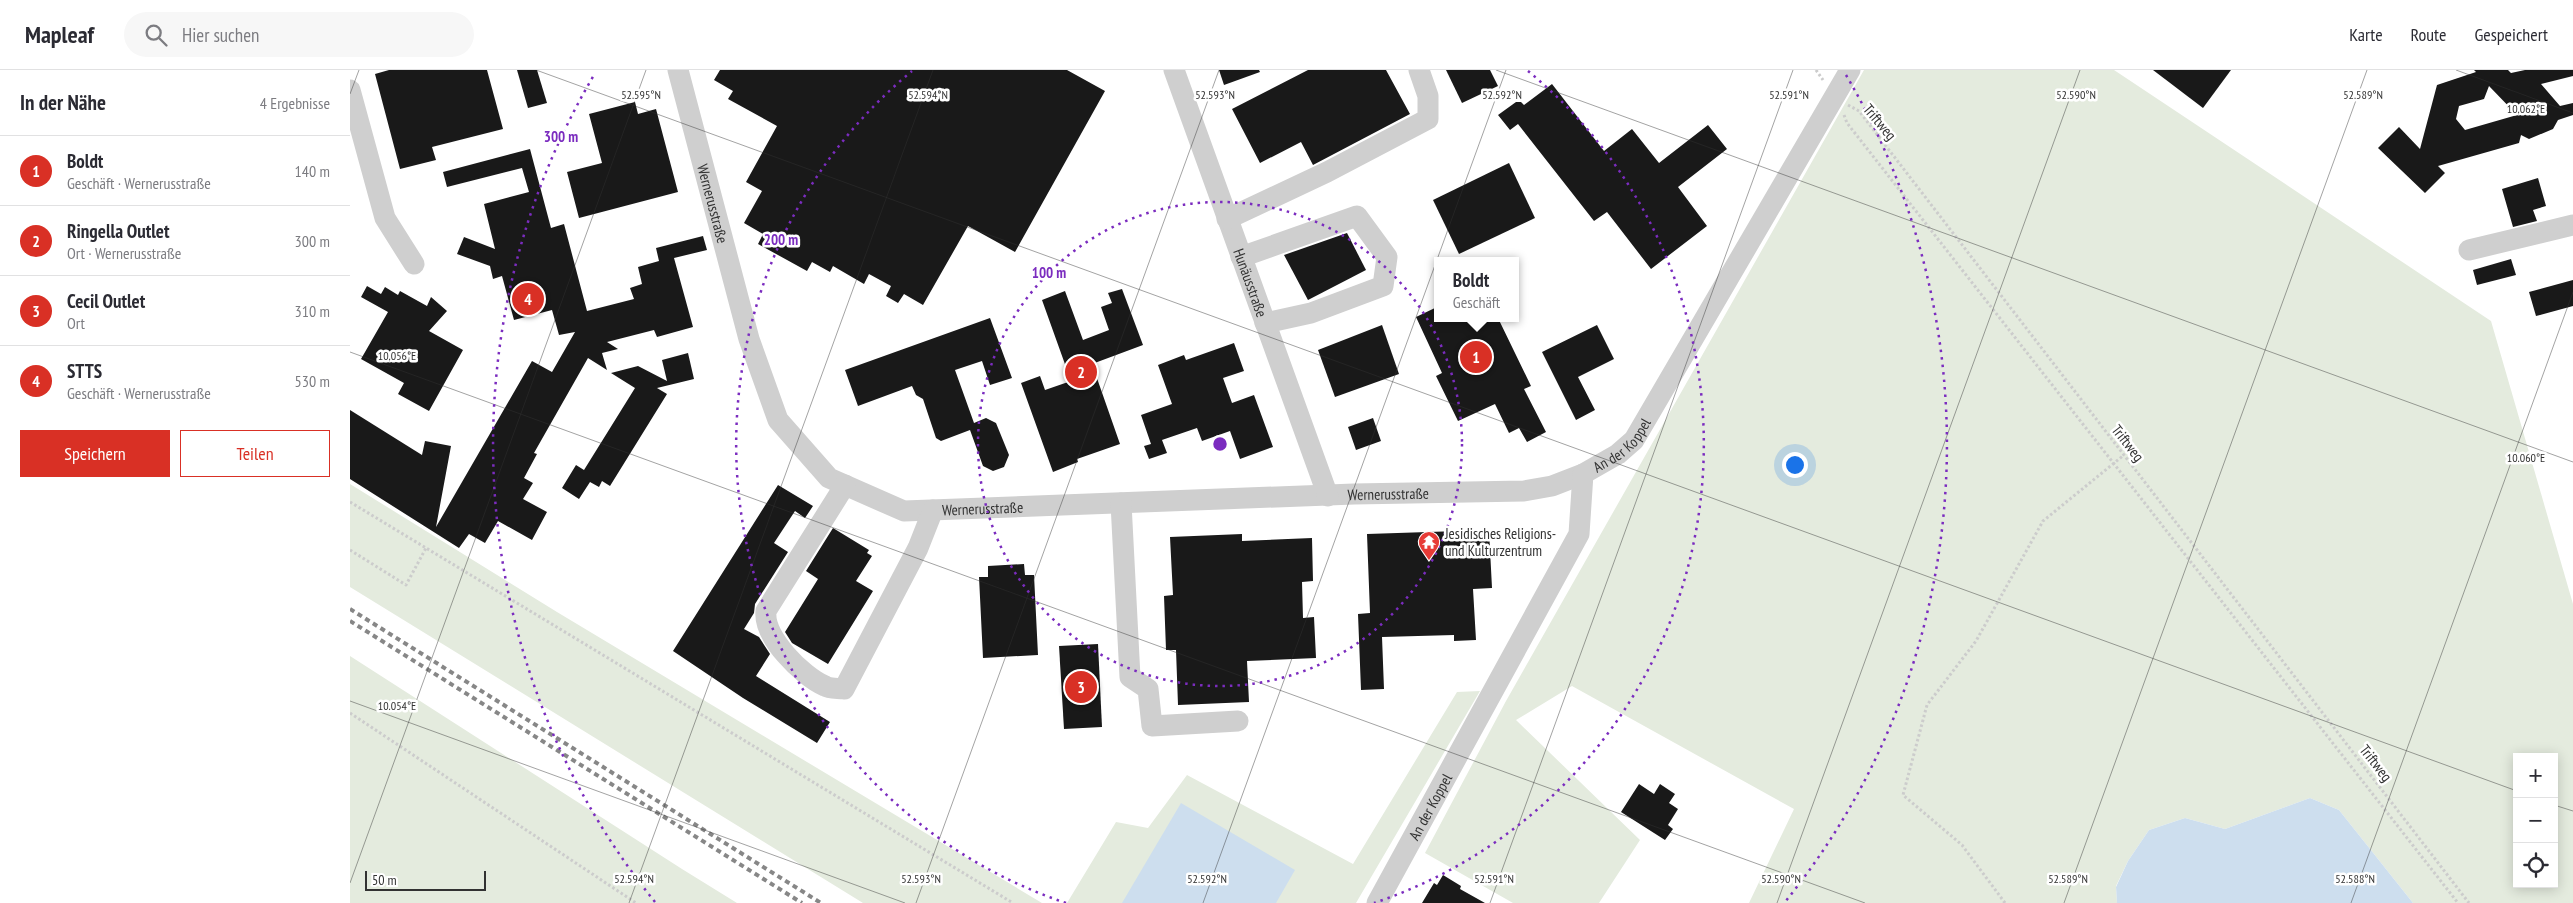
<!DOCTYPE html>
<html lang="de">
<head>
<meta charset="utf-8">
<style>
	:root { --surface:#fff; --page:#f7f7f7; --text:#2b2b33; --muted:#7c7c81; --line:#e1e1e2; --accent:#d93025 }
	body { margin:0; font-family:"PT Sans Narrow",sans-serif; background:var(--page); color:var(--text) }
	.controls { position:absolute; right:15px; bottom:15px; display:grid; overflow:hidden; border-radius:0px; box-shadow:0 2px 12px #0003 }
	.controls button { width:45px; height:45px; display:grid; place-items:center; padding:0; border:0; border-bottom:1px solid var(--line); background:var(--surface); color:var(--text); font:25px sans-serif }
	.scale { position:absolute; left:15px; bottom:12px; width:121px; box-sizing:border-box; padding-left:5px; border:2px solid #323232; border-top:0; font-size:14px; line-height:18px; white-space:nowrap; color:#323232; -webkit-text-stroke:4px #fff; paint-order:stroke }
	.you { position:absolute; left:1444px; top:394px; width:18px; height:18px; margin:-12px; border:4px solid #fff; border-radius:50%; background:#1a73e8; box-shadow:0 0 0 8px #1a73e833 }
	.badge { display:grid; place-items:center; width:32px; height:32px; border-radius:50%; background:var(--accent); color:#fff; font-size:16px; font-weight:700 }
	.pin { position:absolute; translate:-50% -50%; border:2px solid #fff; box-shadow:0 1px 5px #0006 }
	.popup { position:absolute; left:1084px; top:187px; width:85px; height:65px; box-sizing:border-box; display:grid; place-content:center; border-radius:0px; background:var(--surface); filter:drop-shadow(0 1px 4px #0005); font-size:16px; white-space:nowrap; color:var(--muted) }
	.popup b { font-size:19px; color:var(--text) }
	.popup::after { content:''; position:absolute; left:50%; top:100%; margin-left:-10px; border:10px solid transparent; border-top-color:var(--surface) }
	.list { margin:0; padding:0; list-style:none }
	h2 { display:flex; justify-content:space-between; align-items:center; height:65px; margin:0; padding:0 20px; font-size:21px }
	h2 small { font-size:16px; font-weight:400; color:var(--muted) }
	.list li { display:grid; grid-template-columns:32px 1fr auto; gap:15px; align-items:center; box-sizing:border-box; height:70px; padding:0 20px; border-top:1px solid var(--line) }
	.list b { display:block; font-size:19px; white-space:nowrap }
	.list p { margin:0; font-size:16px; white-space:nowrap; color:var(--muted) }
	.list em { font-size:16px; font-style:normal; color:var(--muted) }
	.actions { display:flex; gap:10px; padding:15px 20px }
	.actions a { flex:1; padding:11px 0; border:1px solid var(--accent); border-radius:0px; text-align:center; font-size:18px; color:var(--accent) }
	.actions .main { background:var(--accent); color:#fff }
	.icon { flex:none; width:28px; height:28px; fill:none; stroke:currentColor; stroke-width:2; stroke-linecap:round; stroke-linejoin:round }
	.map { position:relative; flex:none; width:2223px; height:833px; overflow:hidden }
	header { display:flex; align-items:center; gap:30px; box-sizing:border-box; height:70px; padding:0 25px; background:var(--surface); border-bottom:1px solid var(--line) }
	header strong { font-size:24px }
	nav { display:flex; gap:28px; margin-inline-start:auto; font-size:18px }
	.search { width:350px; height:45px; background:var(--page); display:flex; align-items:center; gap:12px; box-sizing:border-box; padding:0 18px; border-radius:28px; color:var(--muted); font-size:19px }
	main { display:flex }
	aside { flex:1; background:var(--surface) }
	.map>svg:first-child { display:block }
	.green { fill:#e4ebde; fill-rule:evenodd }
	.water { fill:#cddeee }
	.building { fill:#191919; fill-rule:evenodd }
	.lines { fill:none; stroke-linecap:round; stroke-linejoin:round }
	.path { stroke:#ccc; stroke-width:3; stroke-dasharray:2.5 2.5; stroke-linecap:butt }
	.minor { stroke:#cfcfcf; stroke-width:21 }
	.rail { stroke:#878787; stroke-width:4; stroke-dasharray:5 4; stroke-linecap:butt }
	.ticks { fill:none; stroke:#323232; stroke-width:1; stroke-opacity:0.45 }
	.ring { fill:none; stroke:#7b2cbf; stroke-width:2.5; stroke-dasharray:2.5 5 }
	.labels { text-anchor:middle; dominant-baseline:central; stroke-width:5; stroke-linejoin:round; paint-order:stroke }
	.street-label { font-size:15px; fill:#323232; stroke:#fff }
	.poi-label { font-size:15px; fill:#323232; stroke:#fff; text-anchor:start }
	.ticks-label { font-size:12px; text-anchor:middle; fill:#323232; stroke:#fff; stroke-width:5; stroke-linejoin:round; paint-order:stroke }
	.centre { fill:#7b2cbf; stroke:#fff; stroke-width:2.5 }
	.ring-label { font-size:15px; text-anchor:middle; font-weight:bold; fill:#7b2cbf; stroke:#fff; stroke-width:5; stroke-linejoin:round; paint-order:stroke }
</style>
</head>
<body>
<header>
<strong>Mapleaf</strong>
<div class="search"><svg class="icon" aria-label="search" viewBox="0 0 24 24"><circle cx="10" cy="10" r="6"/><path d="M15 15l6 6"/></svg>Hier suchen</div>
<nav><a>Karte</a><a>Route</a><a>Gespeichert</a></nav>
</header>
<main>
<aside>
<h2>In der Nähe<small>4 Ergebnisse</small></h2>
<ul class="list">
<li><span class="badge">1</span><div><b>Boldt</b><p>Geschäft · Wernerusstraße</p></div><em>140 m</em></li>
<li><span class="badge">2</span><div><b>Ringella Outlet</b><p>Ort · Wernerusstraße</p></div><em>300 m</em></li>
<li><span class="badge">3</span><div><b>Cecil Outlet</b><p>Ort</p></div><em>310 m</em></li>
<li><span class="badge">4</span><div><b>STTS</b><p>Geschäft · Wernerusstraße</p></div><em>530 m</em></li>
</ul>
<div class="actions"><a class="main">Speichern</a><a>Teilen</a></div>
</aside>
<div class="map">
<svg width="2223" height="833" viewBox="0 0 2223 833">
	<rect width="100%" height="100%" fill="#fff"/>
	<g class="green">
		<path d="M1514 0H1764L2141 251 2223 534V833H2063L1989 740 1960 728 1875 759 1835 748 1799 760 1778 791 1766 816 1767 833H1399L1444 739 1222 616 1166 650 1290 770 1249 833H1163L1075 783 1156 631ZM2167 687H2204V814H2167Z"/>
		<path d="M0 414 207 542 692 833H513L0 517Z"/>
		<path d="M0 586 332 799 387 833H0Z"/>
		<path d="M1130 621 1006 833H717L766 752 798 758 837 705 1003 794 1107 622Z"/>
	</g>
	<g class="water">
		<path d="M1960 728 1989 740 2063 833H1767L1766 817 1778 791 1799 760 1835 748 1875 759Z"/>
		<path d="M831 733 945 800 926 833H772Z"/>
	</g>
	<g class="building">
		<path d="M39 0H137L153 59 82 77 86 90 50 99 25 4Z"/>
		<path d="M167 0H187L197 33 178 38Z"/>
		<path d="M370 0H717L755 21 665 182 618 156 573 235 554 224 548 233 536 226 541 216 519 204 514 214 483 196 480 202 462 192 457 201 408 174 413 164 394 153 412 121 396 112 427 56 378 29 383 21 364 10Z"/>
		<path d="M869 0H909L910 2 874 15Z"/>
		<path d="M958 0H1036L1060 44 963 95 951 72 910 93 882 39Z"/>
		<path d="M1096 0H1140L1148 16 1112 33Z"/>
		<path d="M1803 0H1881L1853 38Z"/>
		<path d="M2124 0H2158L2161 3 2175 0H2223V6L2191 14 2210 36 2223 33V45L2208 50 2203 59 2179 69 2171 65 2169 73 2088 96 2095 103 2075 123 2028 78 2049 57 2070 79 2087 15 2126 2ZM2139 16 2167 45 2115 60 2106 49 2109 36 2134 29Z"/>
		<path d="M1202 14 1254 81 1282 59 1309 93 1358 55 1377 79 1328 117 1357 156 1301 199 1257 142 1244 151 1168 54 1160 60 1148 45 1166 32H1171L1174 35Z"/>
		<path d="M285 32 288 44 306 39 328 122 229 148 217 102 252 93 239 44Z"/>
		<path d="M180 79 201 158 214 154 237 241 284 229 280 218 292 214 288 197 309 191 306 178 353 166 357 180 324 188 343 257 307 267 304 260 257 272 268 279 252 283 257 300 238 288 184 383 187 384 174 408 183 413 173 429 197 442 182 470 148 451 135 473 119 464 109 478 0 409V340L72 385 75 371 101 376 86 457 182 291 202 302 225 262 209 265 202 240 164 250 152 206 143 209 140 196 107 184 114 167 145 179 134 134 179 122 172 98 97 117 93 102Z"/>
		<path d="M1159 93 1185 148 1109 184 1083 130Z"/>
		<path d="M2188 108 2196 136 2183 140 2187 151 2163 157 2152 119Z"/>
		<path d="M997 163 1016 200 958 230 934 185Z"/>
		<path d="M2161 189 2166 205 2127 215 2123 200Z"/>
		<path d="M2223 210V236L2186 246 2179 222Z"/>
		<path d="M17 216 31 224 35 217 48 225 50 221 77 236 81 227 97 241 79 261 113 280 79 341 48 324 54 313 11 289 38 242 11 227Z"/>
		<path d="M772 219 793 275 742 294 770 374 727 389 728 392 703 402 671 313 690 306 695 320 721 311 692 230 715 221 733 270 759 260 751 237 762 233 758 223Z"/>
		<path d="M1087 237V248H1148L1181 316 1174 319 1196 362 1177 372 1169 358 1159 363 1145 334 1108 351 1086 306 1092 303 1066 247Z"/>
		<path d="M640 248 662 308 640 315 632 291 605 300 624 353 636 348 646 353 659 385 654 397 643 401 633 396 620 360 591 371 586 368 573 329 566 325 562 316 508 336 495 300Z"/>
		<path d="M1032 255 1049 304 985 327 968 280Z"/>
		<path d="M1247 255 1264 289 1228 307 1245 340 1226 350 1192 282Z"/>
		<path d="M884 273 894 301 873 308 882 333 904 325 923 377 890 389 880 361 852 371 847 358 809 371 812 370 817 383 799 389 794 376 801 374 791 345 822 334 808 295 834 285 836 290Z"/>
		<path d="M338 283 344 309 307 318 317 324 260 416 252 411 249 417 240 412 229 429 212 418 226 395 234 400 285 318 261 303 288 296 317 311 312 290Z"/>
		<path d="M1023 348 1031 371 1006 380 998 357Z"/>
		<path d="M428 415 463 436 455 448 445 441 424 473 438 482 405 534 404 543 394 559 409 567 420 584 406 606 480 652 467 673 393 628 323 581Z"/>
		<path d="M483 458 519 480 517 483 522 486 506 511 523 521 478 594 442 573 435 562 468 509 456 501Z"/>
		<path d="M1139 460 1142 518 1123 519 1126 570 1104 571V565L1032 567 1034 619 1011 620 1008 544 1020 543 1017 464Z"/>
		<path d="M892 464V471L962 468 963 511 952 512 953 548 964 547 966 588 897 591 899 632 828 635 826 580H816L814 526 823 525 820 467Z"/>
		<path d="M674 494 675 505H684L688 585 633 588 629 507H638V496Z"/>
		<path d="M748 574 752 657 714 659 709 576Z"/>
		<path d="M1289 714 1304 724 1310 714 1325 724 1319 733 1328 739 1318 755 1323 759 1315 770 1271 742Z"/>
		<path d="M1093 805 1111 816 1110 819 1135 833H1072L1084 813 1087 815Z"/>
	</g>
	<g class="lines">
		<g class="path">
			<path d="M1466 0 1473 10"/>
			<path d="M1498 35 1509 41 2119 833"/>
			<path d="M1494 45 1497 53 2108 833"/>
			<path d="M0 432 663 833"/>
			<path d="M0 480 56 515 76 478"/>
			<path d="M0 643 286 833"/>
			<path d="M1655 833 1612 775 1553 725 1577 635 1626 571 1693 451 1774 385"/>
		</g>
		<g class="minor">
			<path id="s1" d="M328 0 399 269 428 350 479 408 554 441 1004 424 1174 421 1202 416 1233 404"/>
			<path id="s2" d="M824 0 978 426"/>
			<path d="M0 20 35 148 64 194"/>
			<path d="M877 149 977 102 1078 49V26L1069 0"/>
			<path d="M2119 180 2223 155"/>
			<path d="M891 187 1007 146 1037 187 1033 216 961 243 915 253"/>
			<path d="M495 415 416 541C413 567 452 606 475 616 480 619 488 618 494 619L568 478 583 440"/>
			<path d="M771 433 780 607 798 619 802 656 888 651"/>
			<path id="s3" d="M1027 833 1229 464 1233 404 1268 384 1284 370 1500 0"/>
		</g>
		<g class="rail">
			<path d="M0 539 471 833"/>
			<path d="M0 551 452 833"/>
		</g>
	</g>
	<path class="ticks" d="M186 0 2167 721M1146 0 2223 392M2106 0 2223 43M0 24 9 0M0 282 1515 833M0 631 555 833M2204 735 2223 741M0 813 296 0M279 833 583 0M566 833 869 0M853 833 1156 0M1140 833 1443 0M1427 833 1730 0M1714 833 2017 0M2001 833 2223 222"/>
	<g class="ring">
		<circle cx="870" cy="374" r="242"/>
		<path d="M716 833A484 484 0 0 1 562 1M1178 1A484 484 0 0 1 1024 833"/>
		<path d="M305 832A727 727 0 0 1 244 5M1496 5A727 727 0 0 1 1435 832"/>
	</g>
	<defs>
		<g id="temple-pin" transform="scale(1.125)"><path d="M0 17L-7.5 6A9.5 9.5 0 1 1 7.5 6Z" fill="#e73b36" stroke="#fff"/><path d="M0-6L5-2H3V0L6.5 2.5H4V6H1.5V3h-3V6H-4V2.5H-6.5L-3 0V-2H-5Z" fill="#fff"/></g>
	</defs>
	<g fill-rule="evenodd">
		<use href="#temple-pin" x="1079" y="472"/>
	</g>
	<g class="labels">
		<g class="street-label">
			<text transform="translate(1530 52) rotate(50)">Triftweg</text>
			<text stroke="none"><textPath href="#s1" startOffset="138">Wernerusstraße</textPath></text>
			<text stroke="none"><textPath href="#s2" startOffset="226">Hunäusstraße</textPath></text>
			<text stroke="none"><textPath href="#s3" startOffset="530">An der Koppel</textPath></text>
			<text transform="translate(1778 373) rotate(52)">Triftweg</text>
			<text stroke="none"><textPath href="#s1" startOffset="1008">Wernerusstraße</textPath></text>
			<text stroke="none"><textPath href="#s1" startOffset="602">Wernerusstraße</textPath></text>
			<text transform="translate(2026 693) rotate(52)">Triftweg</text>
			<text stroke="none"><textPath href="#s3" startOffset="110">An der Koppel</textPath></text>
		</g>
		<g class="poi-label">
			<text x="1095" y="463">Jesidisches Religions-<tspan x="1095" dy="17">und Kulturzentrum</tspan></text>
		</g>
	</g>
	<g class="ticks-label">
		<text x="291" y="29">52.595°N</text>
		<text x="578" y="29">52.594°N</text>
		<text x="865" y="29">52.593°N</text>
		<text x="1152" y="29">52.592°N</text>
		<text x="1439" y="29">52.591°N</text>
		<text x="1726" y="29">52.590°N</text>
		<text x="2013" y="29">52.589°N</text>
		<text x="2176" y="43">10.062°E</text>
		<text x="47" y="290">10.056°E</text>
		<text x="2176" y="392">10.060°E</text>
		<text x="47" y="640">10.054°E</text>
		<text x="284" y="813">52.594°N</text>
		<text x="571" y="813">52.593°N</text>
		<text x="857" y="813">52.592°N</text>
		<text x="1144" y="813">52.591°N</text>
		<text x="1431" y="813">52.590°N</text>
		<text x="1718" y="813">52.589°N</text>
		<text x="2005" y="813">52.588°N</text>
	</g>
	<circle cx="870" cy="374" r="8" class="centre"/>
	<g class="ring-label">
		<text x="211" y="72">300 m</text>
		<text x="431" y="175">200 m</text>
		<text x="699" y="208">100 m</text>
	</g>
</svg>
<div class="controls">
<button>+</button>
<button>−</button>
<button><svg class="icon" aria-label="locate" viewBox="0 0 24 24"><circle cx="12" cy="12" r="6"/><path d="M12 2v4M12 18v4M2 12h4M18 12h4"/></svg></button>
</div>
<div class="scale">50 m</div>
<div class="you"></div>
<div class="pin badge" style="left:1126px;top:287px">1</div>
<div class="popup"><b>Boldt</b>Geschäft</div>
<div class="pin badge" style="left:731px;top:302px">2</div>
<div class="pin badge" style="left:731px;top:617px">3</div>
<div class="pin badge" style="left:178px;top:229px">4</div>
</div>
</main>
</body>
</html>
